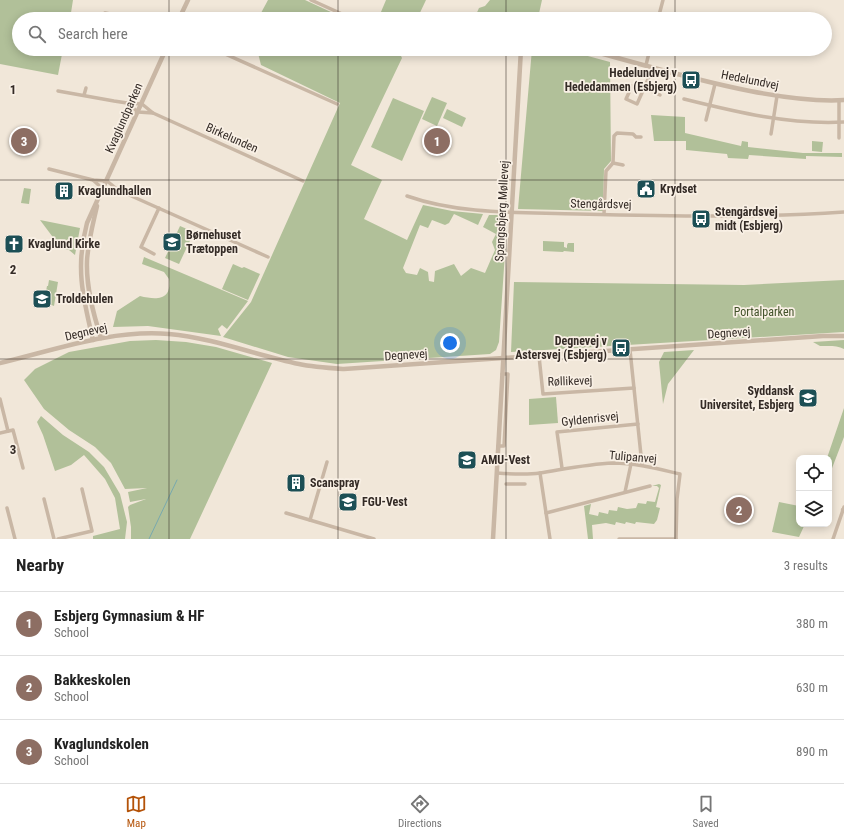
<!DOCTYPE html>
<html lang="en">
<head>
<meta charset="utf-8">
<style>
	:root { --surface:#fff; --page:#f6f6f6; --text:#222; --muted:#767676; --line:#e0e0e0; --accent:#b45309 }
	body { margin:0; font-family:"Roboto Condensed",sans-serif; background:var(--page); color:var(--text) }
	.controls { position:absolute; right:12px; bottom:12px; display:grid; overflow:hidden; border-radius:8px; box-shadow:0 2px 10px #0003 }
	.controls button { width:36px; height:36px; display:grid; place-items:center; padding:0; border:0; border-bottom:1px solid var(--line); background:var(--surface); color:var(--text); font:20px sans-serif }
	.you { position:absolute; left:450px; top:343px; width:14px; height:14px; margin:-10px; border:3px solid #fff; border-radius:50%; background:#1a73e8; box-shadow:0 0 0 6px #1a73e833 }
	.badge { display:grid; place-items:center; width:26px; height:26px; border-radius:50%; background:var(--accent); color:#fff; font-size:13px; font-weight:700 }
	.pin { position:absolute; translate:-50% -50%; border:2px solid #fff; box-shadow:0 1px 4px #0006 }
	.list { margin:0; padding:0; list-style:none }
	h2 { display:flex; justify-content:space-between; align-items:center; height:52px; margin:0; padding:0 16px; font-size:17px }
	h2 small { font-size:13px; font-weight:400; color:var(--muted) }
	.list li { display:grid; grid-template-columns:26px 1fr auto; gap:12px; align-items:center; box-sizing:border-box; height:64px; padding:0 16px; border-top:1px solid var(--line) }
	.list b { display:block; font-size:15px; white-space:nowrap }
	.list p { margin:0; font-size:13px; white-space:nowrap; color:var(--muted) }
	.list em { font-size:13px; font-style:normal; color:var(--muted) }
	.icon { flex:none; width:22px; height:22px; fill:none; stroke:currentColor; stroke-width:2; stroke-linecap:round; stroke-linejoin:round }
	.map { position:relative; flex:none; width:844px; height:539px; overflow:hidden }
	.search { position:absolute; background:var(--surface); box-shadow:0 2px 10px #0003; left:12px; right:12px; top:12px; height:44px; display:flex; align-items:center; gap:10px; box-sizing:border-box; padding:0 14px; border-radius:22px; color:var(--muted); font-size:15px }
	.sheet { height:244px; background:var(--surface) }
	nav { display:flex; justify-content:space-around; align-items:center; box-sizing:border-box; height:56px; border-top:1px solid var(--line); background:var(--surface); font-size:11px; color:var(--muted) }
	nav a { display:grid; justify-items:center; gap:2px }
	nav .on { color:var(--accent) }
	.map>svg:first-child { display:block }
	.green { fill:#b1c099 }
	.lines { fill:none; stroke-linecap:round; stroke-linejoin:round }
	.stream { stroke:#78a9ae; stroke-width:1 }
	.minor { stroke:#c9b7a5; stroke-width:3.5 }
	.tertiary { stroke:#c9b7a5; stroke-width:4.5 }
	.grid { fill:none; stroke:#342b26; stroke-width:1; stroke-opacity:0.55 }
	.labels { text-anchor:middle; dominant-baseline:central; stroke-width:3.5; stroke-linejoin:round; paint-order:stroke }
	.poi-label { font-size:12px; font-weight:bold; fill:#342b26; stroke:#f9f0e5; text-anchor:start }
	.street-label { font-size:12px; fill:#342b26; stroke:#f9f0e5 }
	.park-label { font-size:12px; fill:#42522a; stroke:#f9f0e5 }
	.grid-label { font-size:13px; text-anchor:middle; font-weight:bold; fill:#342b26; stroke:#f9f0e5; stroke-width:3.5; stroke-linejoin:round; paint-order:stroke }
</style>
</head>
<body>
<div class="map">
<svg width="844" height="539" viewBox="0 0 844 539">
	<rect width="100%" height="100%" fill="#f1e7d9"/>
	<g class="green">
		<path d="M0 0H73L70 19H19V49H63L58 75 0 64Z"/>
		<path d="M268 0H305L346 19H263L261 13Z"/>
		<path d="M386 0H426L417 19H378Z"/>
		<path d="M490 0H542L538 18 539 19H501V18L494 19H474L479 8 485 6Z"/>
		<path d="M257 49H404L401 56 402 58 351 165 382 180 364 219 407 240 423 205 452 211 483 214 478 225 454 214 449 223 445 225 432 220 428 228 420 225 403 268 406 273 417 275 420 268 428 272 429 281 434 282 435 271 454 264 461 276 471 268 485 273 495 250 492 242 496 234 483 227 489 215H505L507 217 503 231 506 238 499 342 496 350 490 354 337 364 288 357 223 337 251 302 340 103 261 65Z"/>
		<path d="M532 49H562L610 62 611 161 604 169 603 211 518 209Z"/>
		<path d="M432 97 447 103 437 126 422 119Z"/>
		<path d="M393 98 424 111 402 161 371 147Z"/>
		<path d="M447 109 466 118 462 127 443 118Z"/>
		<path d="M651 115 685 117V133L741 146 742 141 748 142V147L803 153H842V157L806 156V159L749 155 748 159 728 158 727 154 686 150V141H654Z"/>
		<path d="M812 141 823 142 822 152 812 151Z"/>
		<path d="M24 188 31 189 29 204 21 203Z"/>
		<path d="M40 220 80 228 75 255 69 250 50 247 52 236Z"/>
		<path d="M180 226 194 232 179 264 165 258Z"/>
		<path d="M543 241 564 242V247L567 248V245L568 243H574V252L564 251 563 252 543 251Z"/>
		<path d="M144 257 248 301 227 329 222 325 218 329 221 336 148 326 113 327 117 311 140 296C156 300 172 301 169 279L164 272 142 264Z"/>
		<path d="M233 264 242 268 244 267 260 274 248 300 222 289Z"/>
		<path d="M49 280 58 282 54 306 44 302 47 286H48Z"/>
		<path d="M844 280V332L511 352 514 282 744 285Z"/>
		<path d="M156 340 186 342 216 347 272 363 190 539H131V527L128 507 130 505 146 499 130 502 128 492 147 488 125 489 111 463 95 447 69 430 44 409 24 380 35 369 69 352 130 341Z"/>
		<path d="M844 340V349C837 345 828 346 820 346L813 342Z"/>
		<path d="M694 350 668 384 663 404 659 362 664 352Z"/>
		<path d="M556 397 558 423 529 425V399Z"/>
		<path d="M844 408V437L829 476V458H827Z"/>
		<path d="M41 416 63 435 89 452 104 467 120 494 127 522 125 539H93V536L120 529 115 498 105 479 84 455 71 465 55 471 43 435 37 422Z"/>
		<path d="M659 484 661 485 656 507 660 508 657 520 654 524 636 522 635 524 626 522 625 524 616 522 615 525 606 523 592 525 593 539H588L584 506 591 504 589 514 598 516 599 512 608 514 609 510 617 511 618 507 627 509 636 508 638 503 646 504 647 501 655 502 659 488 657 486H652Z"/>
		<path d="M779 502 799 506V524H805L799 537 772 532Z"/>
	</g>
	<g class="lines">
		<path class="stream" d="M149 539 177 480"/>
		<g class="minor">
			<path d="M311 0 353 19"/>
			<path d="M105 13 137 19"/>
			<path d="M658 19 663 0"/>
			<path d="M214 49 337 104"/>
			<path d="M646 65 650 49"/>
			<path d="M644 88 660 95"/>
			<path d="M58 91 114 101 127 103"/>
			<path d="M642 91 632 86 626 99 637 104 653 68"/>
			<path d="M84 95 86 88"/>
			<path d="M684 99C736 112 790 125 844 122"/>
			<path d="M839 100V138"/>
			<path d="M127 103 142 104 153 113 138 112Z"/>
			<path d="M153 113 303 181"/>
			<path d="M706 120 715 84"/>
			<path d="M771 134 777 96"/>
			<path d="M613 163 623 165"/>
			<path d="M49 169 93 180 107 181 118 190 268 257"/>
			<path d="M93 180 103 189 117 190"/>
			<path d="M407 196C461 215 521 212 578 214 666 216 755 218 844 212"/>
			<path d="M604 214 606 171 613 163 614 136 617 133 633 134 636 137H641"/>
			<path d="M154 254 141 247 159 208"/>
			<path d="M630 350 642 465"/>
			<path d="M539 356 543 394 634 388"/>
			<path d="M0 399 8 431"/>
			<path d="M0 433 13 430 23 468"/>
			<path d="M498 446H504L508 374H502"/>
			<path d="M562 468 557 432 638 424"/>
			<path d="M497 473C511 474 526 475 540 473 565 469 588 464 613 463 636 463 658 469 680 474L677 499 676 539"/>
			<path d="M540 473 550 539"/>
			<path d="M506 484H525"/>
			<path d="M625 492 631 464"/>
			<path d="M44 499 54 539"/>
			<path d="M7 508 15 539"/>
			<path d="M286 513 374 539"/>
			<path d="M546 513 650 486"/>
			<path d="M310 520 327 462"/>
			<path d="M58 539 92 531 82 489"/>
			<path d="M619 539H676"/>
			<path d="M833 539 844 507"/>
		</g>
		<g class="tertiary">
			<path d="M179 19 188 0"/>
			<path d="M585 49C640 64 694 80 750 91 781 97 813 102 844 100"/>
			<path d="M97 206C93 224 88 242 87 261 86 287 93 313 101 338"/>
			<path d="M93 340C83 298 75 267 87 223L166 49"/>
			<path d="M0 363C55 350 112 329 169 334 214 338 255 355 299 364 313 367 329 368 344 369L823 336H844"/>
			<path d="M843 510H844"/>
			<path d="M493 539 521 49"/>
		</g>
	</g>
	<path class="grid" d="M169 0V19M338 0V19M506 0V19M675 0V19M169 49V539M338 49V539M506 49V539M675 49V539M0 180H844M0 359H844"/>
	<defs>
		<g id="bus-square" transform="scale(1)"><rect x="-9" y="-9" width="18" height="18" rx="4" fill="#1c4f55" stroke="#f9f0e5"/><path d="M-5-6H5V4H4V6H2V4H-2V6H-4V4H-5ZM-3.5-4V0h7V-4ZM-3.5 1.2v1.5H-2V1.2ZM2 1.2v1.5H3.5V1.2Z" fill="#fff"/></g>
		<g id="civic-square" transform="scale(1)"><rect x="-9" y="-9" width="18" height="18" rx="4" fill="#1c4f55" stroke="#f9f0e5"/><path d="M-.6-6.5H3V-4.5H.6V-3L4-1V1h2V6H-6V1h2V-1L-.6-3ZM-1.2 2.5V6h2.4V2.5Z" fill="#fff"/></g>
		<g id="building-square" transform="scale(1)"><rect x="-9" y="-9" width="18" height="18" rx="4" fill="#1c4f55" stroke="#f9f0e5"/><path d="M-4-6H4V6H1V3H-1V6H-4ZM-2.5-4.3h1.7v1.8h-1.7ZM.8-4.3h1.7v1.8H.8ZM-2.5-1h1.7V.8h-1.7ZM.8-1h1.7V.8H.8Z" fill="#fff"/></g>
		<g id="school-square" transform="scale(1)"><rect x="-9" y="-9" width="18" height="18" rx="4" fill="#1c4f55" stroke="#f9f0e5"/><path d="M0-5L7-2L0 1L-7-2ZM-4 1L0 2.5L4 1V4Q0 6-4 4Z" fill="#fff"/></g>
		<g id="church-square" transform="scale(1)"><rect x="-9" y="-9" width="18" height="18" rx="4" fill="#1c4f55" stroke="#f9f0e5"/><path d="M-1.2-6h2.4v3.5h3.3v2.4h-3.3V6h-2.4V-.1h-3.3v-2.4h3.3Z" fill="#fff"/></g>
		<g id="university-square" transform="scale(1)"><rect x="-9" y="-9" width="18" height="18" rx="4" fill="#1c4f55" stroke="#f9f0e5"/><path d="M0-5L7-2L0 1L-7-2ZM-4 1L0 2.5L4 1V4Q0 6-4 4Z" fill="#fff"/></g>
	</defs>
	<g fill-rule="evenodd">
		<use href="#bus-square" x="691" y="80"/>
		<use href="#civic-square" x="646" y="189"/>
		<use href="#building-square" x="64" y="191"/>
		<use href="#bus-square" x="701" y="219"/>
		<use href="#school-square" x="172" y="242"/>
		<use href="#church-square" x="14" y="244"/>
		<use href="#school-square" x="42" y="299"/>
		<use href="#bus-square" x="621" y="348"/>
		<use href="#university-square" x="808" y="398"/>
		<use href="#school-square" x="467" y="460"/>
		<use href="#building-square" x="296" y="483"/>
		<use href="#school-square" x="348" y="502"/>
	</g>
	<g class="labels">
		<g class="poi-label">
			<text x="677" y="73" text-anchor="end">Hedelundvej v<tspan x="677" dy="14">Hededammen (Esbjerg)</tspan></text>
			<text x="660" y="189">Krydset</text>
			<text x="78" y="191">Kvaglundhallen</text>
			<text x="715" y="212">Stengårdsvej<tspan x="715" dy="14">midt (Esbjerg)</tspan></text>
			<text x="186" y="235">Børnehuset<tspan x="186" dy="14">Trætoppen</tspan></text>
			<text x="28" y="244">Kvaglund Kirke</text>
			<text x="56" y="299">Troldehulen</text>
			<text x="607" y="341" text-anchor="end">Degnevej v<tspan x="607" dy="14">Astersvej (Esbjerg)</tspan></text>
			<text x="794" y="391" text-anchor="end">Syddansk<tspan x="794" dy="14">Universitet, Esbjerg</tspan></text>
			<text x="481" y="460">AMU-Vest</text>
			<text x="310" y="483">Scanspray</text>
			<text x="362" y="502">FGU-Vest</text>
		</g>
		<g class="street-label">
			<text transform="translate(750 80) rotate(11)">Hedelundvej</text>
			<text transform="translate(124 118) rotate(-66)">Kvaglundparken</text>
			<text transform="translate(232 138) rotate(24)">Birkelunden</text>
			<text transform="translate(601 204) rotate(1)">Stengårdsvej</text>
			<text transform="translate(502 211) rotate(-87)">Spangsbjerg Møllevej</text>
			<text transform="translate(86 332) rotate(-13)">Degnevej</text>
			<text transform="translate(729 333) rotate(-4)">Degnevej</text>
			<text transform="translate(406 355) rotate(-4)">Degnevej</text>
			<text transform="translate(570 381) rotate(-2)">Røllikevej</text>
			<text transform="translate(590 419) rotate(-6)">Gyldenrisvej</text>
			<text transform="translate(633 457) rotate(5)">Tulipanvej</text>
		</g>
		<g class="park-label">
			<text x="764" y="312">Portalparken</text>
		</g>
	</g>
	<g class="grid-label">
		<text x="13" y="94">1</text>
		<text x="13" y="274">2</text>
		<text x="13" y="454">3</text>
	</g>
</svg>
<div class="controls">
<button><svg class="icon" aria-label="locate" viewBox="0 0 24 24"><circle cx="12" cy="12" r="6"/><path d="M12 2v4M12 18v4M2 12h4M18 12h4"/></svg></button>
<button><svg class="icon" aria-label="layers" viewBox="0 0 24 24"><path d="M12 4l9 5-9 5-9-5zM3 14l9 5 9-5"/></svg></button>
</div>
<div class="you"></div>
<div class="pin badge" style="left:437px;top:141px;background:#8d6e63">1</div>
<div class="pin badge" style="left:739px;top:510px;background:#8d6e63">2</div>
<div class="pin badge" style="left:24px;top:141px;background:#8d6e63">3</div>
<div class="search"><svg class="icon" aria-label="search" viewBox="0 0 24 24"><circle cx="10" cy="10" r="6"/><path d="M15 15l6 6"/></svg>Search here</div>
</div>
<section class="sheet">
<h2>Nearby<small>3 results</small></h2>
<ul class="list">
<li><span class="badge" style="background:#8d6e63">1</span><div><b>Esbjerg Gymnasium &amp; HF</b><p>School</p></div><em>380 m</em></li>
<li><span class="badge" style="background:#8d6e63">2</span><div><b>Bakkeskolen</b><p>School</p></div><em>630 m</em></li>
<li><span class="badge" style="background:#8d6e63">3</span><div><b>Kvaglundskolen</b><p>School</p></div><em>890 m</em></li>
</ul>
</section>
<nav>
<a class="on"><svg class="icon" aria-label="map" viewBox="0 0 24 24"><path d="M3 6l6-2 6 2 6-2v14l-6 2-6-2-6 2zM9 4v14M15 6v14"/></svg>Map</a>
<a><svg class="icon" aria-label="directions" viewBox="0 0 24 24"><path d="M12 3l9 9-9 9-9-9zM9 14v-3h6M13 9l2 2-2 2"/></svg>Directions</a>
<a><svg class="icon" aria-label="saved" viewBox="0 0 24 24"><path d="M7 4h10v16l-5-4-5 4z"/></svg>Saved</a>
</nav>
</body>
</html>
